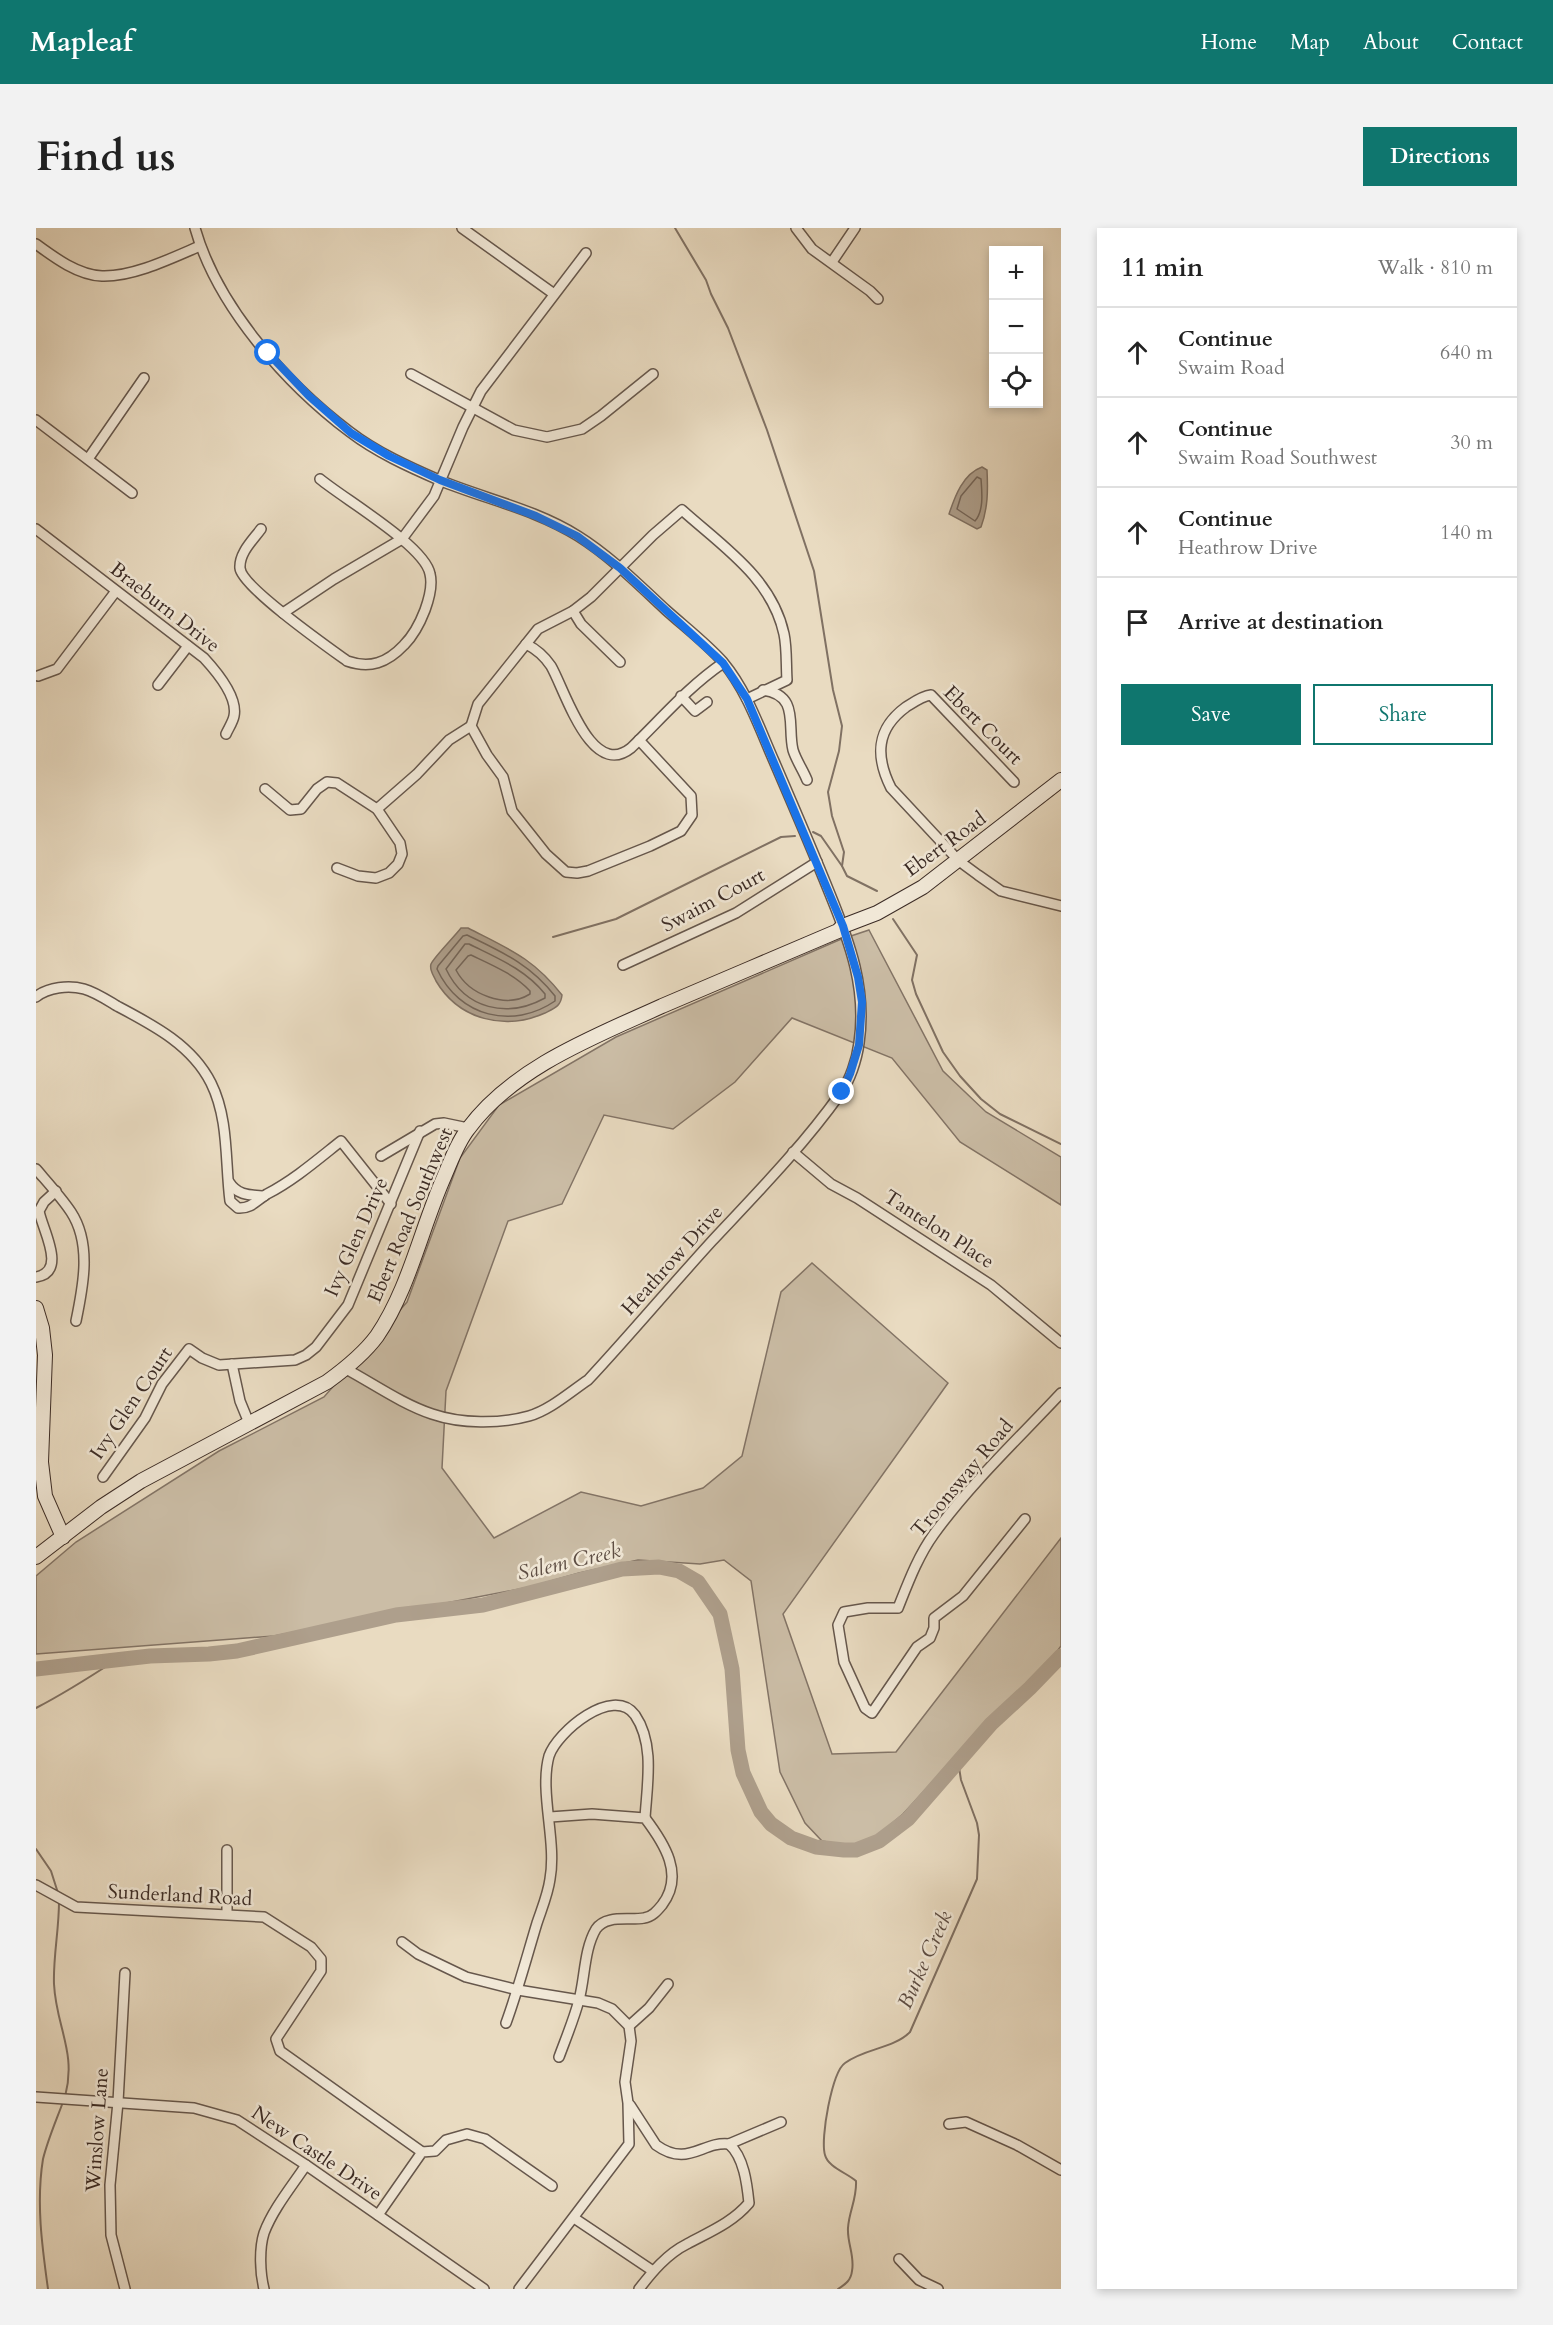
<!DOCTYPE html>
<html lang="en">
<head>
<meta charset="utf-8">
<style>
	:root { --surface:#fff; --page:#f2f2f2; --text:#222; --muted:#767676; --line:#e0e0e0; --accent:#0f766e }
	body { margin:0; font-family:Cardo,serif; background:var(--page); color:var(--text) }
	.controls { position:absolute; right:18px; top:18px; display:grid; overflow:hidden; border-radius:0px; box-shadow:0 3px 9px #0003 }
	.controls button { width:54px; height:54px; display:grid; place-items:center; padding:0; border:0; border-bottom:2px solid var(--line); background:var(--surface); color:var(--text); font:30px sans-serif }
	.stop { position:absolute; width:18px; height:18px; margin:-14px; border:4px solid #1a73e8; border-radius:50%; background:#fff }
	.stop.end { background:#1a73e8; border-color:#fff; box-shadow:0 2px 6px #0008 }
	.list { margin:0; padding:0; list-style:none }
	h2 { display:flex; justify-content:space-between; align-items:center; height:78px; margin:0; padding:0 24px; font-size:26px }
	h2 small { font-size:20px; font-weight:400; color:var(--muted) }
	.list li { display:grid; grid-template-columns:39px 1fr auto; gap:18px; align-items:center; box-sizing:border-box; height:90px; padding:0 24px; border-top:2px solid var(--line) }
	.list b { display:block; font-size:22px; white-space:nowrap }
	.list p { margin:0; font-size:20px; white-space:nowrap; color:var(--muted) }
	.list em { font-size:20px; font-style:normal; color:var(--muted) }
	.actions { display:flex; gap:12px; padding:18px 24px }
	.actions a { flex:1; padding:14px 0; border:2px solid var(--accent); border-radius:0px; text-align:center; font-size:21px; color:var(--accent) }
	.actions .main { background:var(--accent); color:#fff }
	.icon { flex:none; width:33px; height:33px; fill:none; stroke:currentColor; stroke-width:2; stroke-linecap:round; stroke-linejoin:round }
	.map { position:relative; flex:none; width:1025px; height:2061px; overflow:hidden; border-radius:0px }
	header { display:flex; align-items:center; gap:36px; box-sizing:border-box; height:84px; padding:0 30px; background:var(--accent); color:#fff }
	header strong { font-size:28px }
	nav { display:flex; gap:33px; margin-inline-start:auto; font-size:21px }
	.intro { display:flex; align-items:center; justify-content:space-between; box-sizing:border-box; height:144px; padding:0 36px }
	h1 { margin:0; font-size:42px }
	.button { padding:15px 27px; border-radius:0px; background:var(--accent); color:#fff; font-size:21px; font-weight:700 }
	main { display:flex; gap:36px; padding:0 36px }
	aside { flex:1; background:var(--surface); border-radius:0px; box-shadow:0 3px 9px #0003 }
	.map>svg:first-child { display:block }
	.green { fill:#cbbda6; stroke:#837466; stroke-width:1.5 }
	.water { fill:#ae9f8c; stroke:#807163; stroke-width:1.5 }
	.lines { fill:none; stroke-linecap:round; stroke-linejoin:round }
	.shore { stroke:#746558; stroke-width:1.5 }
	.stream { stroke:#807163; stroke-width:2 }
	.river { stroke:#ae9f8c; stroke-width:15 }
	.street-casing { stroke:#66574c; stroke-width:12 }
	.secondary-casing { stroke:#3b2b25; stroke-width:16 }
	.street { stroke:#f1e8d7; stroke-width:9 }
	.secondary { stroke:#f1e8d7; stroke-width:14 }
	.route { stroke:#1a73e8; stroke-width:8 }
	.labels { text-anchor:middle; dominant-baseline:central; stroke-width:5; stroke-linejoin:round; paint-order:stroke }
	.street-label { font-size:20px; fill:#3b2b25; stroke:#f1e8d7 }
	.water-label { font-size:21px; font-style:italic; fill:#5e4e44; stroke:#f1e8d7 }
</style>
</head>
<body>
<header>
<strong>Mapleaf</strong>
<nav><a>Home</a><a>Map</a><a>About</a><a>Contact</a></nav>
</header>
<div class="intro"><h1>Find us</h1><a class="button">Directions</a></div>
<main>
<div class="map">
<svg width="1025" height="2061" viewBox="0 0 1025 2061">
	<rect width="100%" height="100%" fill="#e9dbc1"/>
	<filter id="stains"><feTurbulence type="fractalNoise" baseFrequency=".00333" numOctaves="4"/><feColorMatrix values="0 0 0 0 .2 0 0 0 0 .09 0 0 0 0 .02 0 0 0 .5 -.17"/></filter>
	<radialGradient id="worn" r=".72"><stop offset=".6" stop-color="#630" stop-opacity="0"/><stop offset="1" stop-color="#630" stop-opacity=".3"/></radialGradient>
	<path class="green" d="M833 702 907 843 950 884 1025 929V977L924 914 856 830 756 790 699 854 637 901 568 887 526 976 472 993 410 1163 406 1240 458 1310 545 1264 605 1278 667 1260 706 1228 745 1064 776 1035 912 1155 747 1386 796 1526 860 1524 1025 1310V1418L1014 1433 958 1487 867 1586 840 1609 814 1618 786 1613 769 1595 744 1544 715 1353 688 1332 664 1336 602 1332 543 1345 494 1359 238 1408 0 1426V1348L40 1314 183 1223 288 1169 371 1074 424 930 463 877 580 809 803 712Z"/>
	<g class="water">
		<path d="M946 239 951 242C952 262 952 280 945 299L941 301 913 286C919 268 927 246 946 239Z"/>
		<path d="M425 700H432C473 721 497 730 526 767 525 778 519 780 509 785 469 803 423 792 400 753 398 748 393 742 395 736 398 729 419 708 425 700Z"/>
	</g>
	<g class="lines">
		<g class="shore">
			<path d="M941 249 945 251C946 264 948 283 939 293L921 281 925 268Z"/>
			<path d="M431 707C466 724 494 736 519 768V773C477 802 423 789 401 741L402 738 427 708Z"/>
			<path d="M429 716H433C461 730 489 741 509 766V770C471 791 429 781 410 741Z"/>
			<path d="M435 727C456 737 478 746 494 763V766C470 781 433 767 420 742L432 728Z"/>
		</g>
		<g class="stream">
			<path d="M639 0 670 52 675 66 692 100 731 202 778 343 797 462 806 498 803 523 792 564 796 588 808 624 806 638"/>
			<path d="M777 604 785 608 806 638 811 648 841 663"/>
			<path d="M857 691 881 727 876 752 880 766 907 824 924 848 945 871 964 886 1025 916"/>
			<path d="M517 709 580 691 745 609 759 608"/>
			<path d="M0 1480C27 1466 54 1449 80 1432"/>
			<path d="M0 1621 15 1643 22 1665"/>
			<path d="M23 1674C23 1702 17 1729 18 1756 20 1799 41 1824 29 1869"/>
			<path d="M12 2061C6 2018 0 1974 7 1931 12 1911 20 1893 27 1874"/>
			<path d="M802 2061C810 2056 815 2052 816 2043 819 2028 811 2015 812 2000 813 1983 821 1971 820 1953 811 1945 792 1939 789 1927 784 1911 796 1844 809 1835 829 1820 857 1821 874 1804L941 1651 943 1607 941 1595 925 1552 922 1533"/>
		</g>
		<path class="river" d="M0 1441 114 1428 173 1426 201 1423 360 1387 447 1377 586 1341 623 1339 643 1343 662 1354 684 1386 696 1441 702 1522 707 1545 725 1584 735 1596 755 1610 780 1619 808 1622H820L843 1613 872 1591 955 1496 994 1460 1025 1428"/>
		<g class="street-casing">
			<g id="street">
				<path d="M159 0C181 78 250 156 314 204 340 224 373 239 403 252 449 271 499 281 542 308 574 328 602 356 630 382 649 399 670 415 687 434 711 463 723 499 738 533 757 577 776 621 794 666 814 715 831 761 823 815 821 831 814 853 804 866 767 918 720 966 676 1013 634 1059 594 1107 552 1152 534 1164 514 1182 493 1188 464 1196 425 1196 396 1186 366 1176 338 1156 310 1141"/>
				<path d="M426 0 518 66"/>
				<path d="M760 0 776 21 834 63 842 71"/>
				<path d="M0 16C19 30 42 47 66 48 97 49 136 30 164 18"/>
				<path d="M796 34 819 0"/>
				<path d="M375 146 478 202 511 209 546 201 565 188 617 146"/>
				<path d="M0 192 96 265"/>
				<path d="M52 231 108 150"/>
				<path d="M0 301 168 430C180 443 202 469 198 488 197 494 192 501 190 506"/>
				<path d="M225 301C217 312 203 325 204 340 205 358 293 420 311 433 334 441 351 435 368 417 378 407 384 395 389 382 393 371 397 358 394 346 389 318 308 271 284 251"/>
				<path d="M537 383 545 396 584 434"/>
				<path d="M247 385 298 351 366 311 398 268 427 199 445 163 550 25"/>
				<path d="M490 416C500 421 509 429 515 438 529 462 555 552 595 520 626 490 652 459 687 435"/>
				<path d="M2 448 21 441 80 363"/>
				<path d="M122 457 152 418"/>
				<path d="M727 462C764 467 751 498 757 522 760 532 767 542 771 552"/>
				<path d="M645 468 659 483 671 474"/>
				<path d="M603 512 655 568 656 587 645 603 614 618 552 643 541 645 530 644 510 626 476 583 467 549 451 527 435 498 442 476 502 401 537 383 555 369 617 307 646 282C686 318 736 350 748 406 751 420 750 437 751 452L711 471"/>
				<path d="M978 554 895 467C886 468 878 474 870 479 840 501 839 528 855 560L923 633 942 647 965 663 1025 678"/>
				<path d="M229 561 254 582 265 581 281 561 291 554 301 555 341 581 364 615 366 626 362 636 353 645 340 650 322 648 301 640"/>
				<path d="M341 581 381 546 413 512 435 498"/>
				<path d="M587 737 700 685 781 634"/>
				<path d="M0 769C12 759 33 757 48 761 59 764 71 772 81 778 117 797 156 817 175 855 193 891 189 934 194 973L202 980C215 981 221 972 231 966 258 952 281 932 305 913L355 976"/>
				<path d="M757 924 795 956 821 970 955 1057 1025 1115"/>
				<path d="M345 928 399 896 408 895 432 900"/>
				<path d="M0 941C12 955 25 969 35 984 56 1016 47 1059 40 1093"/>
				<path d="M193 954C202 968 214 967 228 968"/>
				<path d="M0 1049C32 1044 6 1001 3 983L8 974 20 963"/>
				<path d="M196 1136 204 1173 213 1195"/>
				<path d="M67 1249 109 1190 126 1156 153 1121 166 1130 183 1137 259 1132 270 1127 280 1119 312 1077 384 903"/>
				<path d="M989 1291 927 1368 898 1390V1400L894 1410 881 1419 836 1485 829 1480 808 1434 802 1397 808 1384 832 1380H862C872 1355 882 1328 898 1306 935 1255 982 1211 1025 1165"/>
				<path d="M514 1589 556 1586 609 1590C628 1615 649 1647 626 1677 621 1683 616 1689 608 1690 594 1693 570 1686 560 1701 548 1721 549 1750 543 1772 538 1791 530 1810 523 1829"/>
				<path d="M0 1657 40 1679 228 1689 275 1719 285 1731V1743L240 1811 244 1823 386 1924"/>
				<path d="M191 1686V1622"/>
				<path d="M366 1714 382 1726 430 1749 482 1762 562 1775 576 1781 593 1798 595 1813 589 1854 592 1875 593 1916 483 2061"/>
				<path d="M470 1795C482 1762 491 1728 501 1695 506 1680 512 1666 514 1651 521 1613 503 1564 513 1528 521 1504 577 1457 599 1487 619 1516 611 1557 609 1590"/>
				<path d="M593 1798 613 1780 632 1756"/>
				<path d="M0 1869 158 1880 201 1892 270 1937 448 2061"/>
				<path d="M594 1877 620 1917C652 1940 666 1913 693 1916L745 1894"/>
				<path d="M913 1896 930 1894 981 1917 1025 1942"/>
				<path d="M342 1987 386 1924 399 1923 410 1912 431 1906 449 1911 516 1958"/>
				<path d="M538 1990 617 2043"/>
				<path d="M863 2031 883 2052 902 2061"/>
				<path d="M89 2061 75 2007 74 1957 82 1874 89 1745"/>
				<path d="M228 2061C224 2045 223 2021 228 2005 237 1981 256 1958 270 1937"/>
				<path d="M603 2061C616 2044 631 2026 651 2016 673 2004 696 1995 713 1975 711 1956 708 1929 693 1916"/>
			</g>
		</g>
		<g class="secondary-casing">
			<g id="secondary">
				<path d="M0 1080 6 1100 9 1127 5 1234 9 1268 27 1309"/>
				<path d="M0 1329 65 1279 105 1253 291 1154C309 1141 327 1127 341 1108 373 1061 385 1001 408 949 415 933 421 915 432 901 478 839 558 809 626 778 685 753 743 728 802 703L807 698 841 685 887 659 1025 552"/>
			</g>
		</g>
		<use href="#street" class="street"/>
		<use href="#secondary" class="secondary"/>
	</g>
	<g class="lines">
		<path class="route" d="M232 125 273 168 315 205 353 228 404 252 500 288 541 308 584 340 687 435 711 471 807 698 822 749 826 774 823 817 814 846 806 864"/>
	</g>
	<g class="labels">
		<g class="street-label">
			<text transform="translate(129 379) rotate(38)">Braeburn Drive</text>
			<text transform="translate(947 497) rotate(45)">Ebert Court</text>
			<text transform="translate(909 616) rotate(-36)">Ebert Road</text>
			<text transform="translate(677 672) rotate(-28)">Swaim Court</text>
			<text transform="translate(374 987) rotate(-67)">Ebert Road Southwest</text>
			<text transform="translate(903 1001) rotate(33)">Tantelon Place</text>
			<text transform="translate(320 1009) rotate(-66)">Ivy Glen Drive</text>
			<text transform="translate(636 1032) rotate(-48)">Heathrow Drive</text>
			<text transform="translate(95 1175) rotate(-56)">Ivy Glen Court</text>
			<text transform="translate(926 1250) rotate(-50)">Troonsway Road</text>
			<text transform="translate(144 1667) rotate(3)">Sunderland Road</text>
			<text transform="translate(61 1902) rotate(-86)">Winslow Lane</text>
			<text transform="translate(281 1925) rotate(34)">New Castle Drive</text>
		</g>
		<g class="water-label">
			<text transform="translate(533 1334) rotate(-13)">Salem Creek</text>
			<text transform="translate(889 1732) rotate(-66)">Burke Creek</text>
		</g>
	</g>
	<rect width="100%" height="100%" filter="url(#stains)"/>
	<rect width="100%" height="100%" fill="url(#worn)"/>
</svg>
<div class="controls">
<button>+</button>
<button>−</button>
<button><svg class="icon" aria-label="locate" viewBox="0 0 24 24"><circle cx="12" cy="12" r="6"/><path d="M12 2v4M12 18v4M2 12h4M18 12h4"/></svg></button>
</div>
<div class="stop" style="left:232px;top:125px"></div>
<div class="stop end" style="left:806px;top:864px"></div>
</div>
<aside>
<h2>11 min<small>Walk · 810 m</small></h2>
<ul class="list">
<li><svg class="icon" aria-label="ahead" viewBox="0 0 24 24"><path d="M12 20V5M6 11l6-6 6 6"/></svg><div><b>Continue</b><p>Swaim Road</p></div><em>640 m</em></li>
<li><svg class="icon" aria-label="ahead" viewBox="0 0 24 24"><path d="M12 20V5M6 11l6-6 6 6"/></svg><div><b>Continue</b><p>Swaim Road Southwest</p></div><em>30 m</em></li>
<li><svg class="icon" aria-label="ahead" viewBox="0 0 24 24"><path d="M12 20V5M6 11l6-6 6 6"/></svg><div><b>Continue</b><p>Heathrow Drive</p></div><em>140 m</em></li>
<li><svg class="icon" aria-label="arrive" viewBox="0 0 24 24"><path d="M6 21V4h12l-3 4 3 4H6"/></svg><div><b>Arrive at destination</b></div></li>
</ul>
<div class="actions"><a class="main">Save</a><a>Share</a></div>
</aside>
</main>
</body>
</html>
